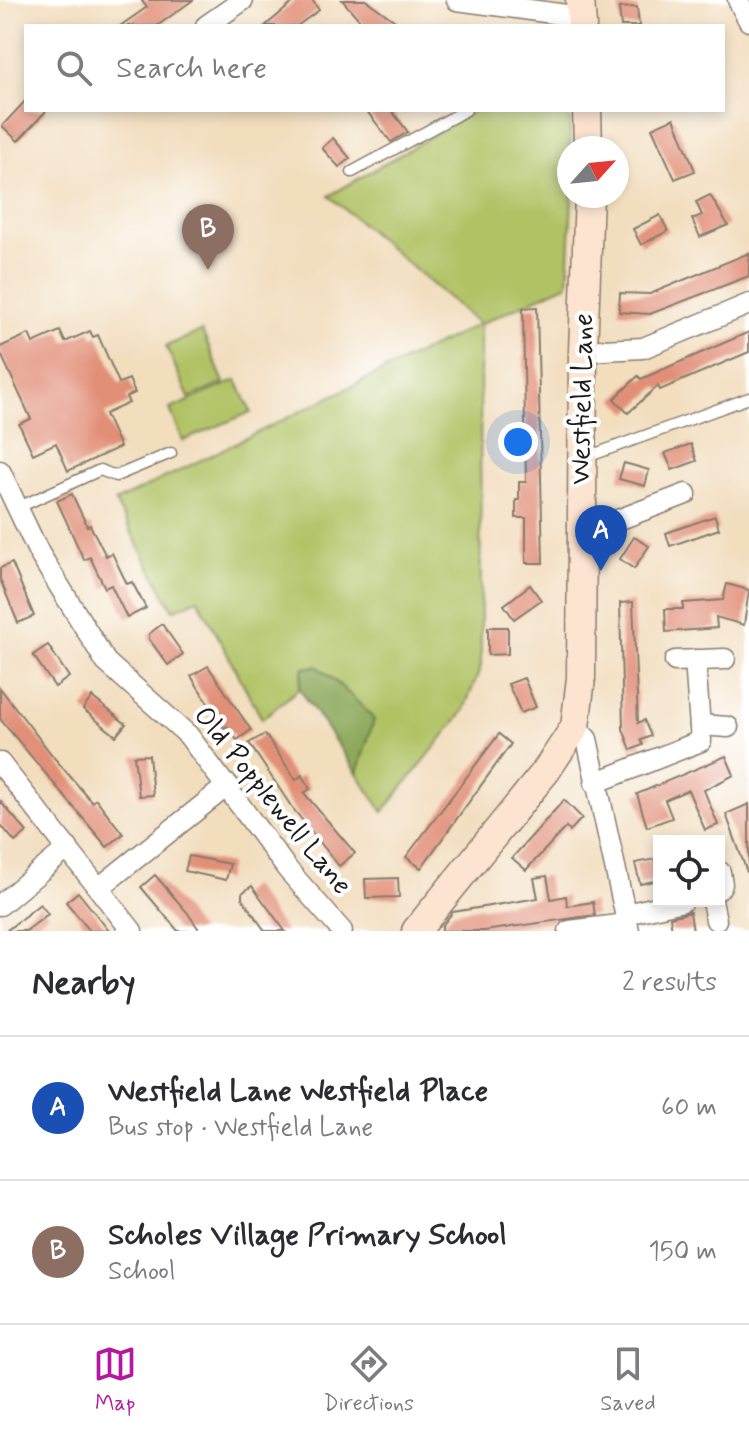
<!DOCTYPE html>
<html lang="en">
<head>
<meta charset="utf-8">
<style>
	:root { --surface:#fff; --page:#f2f2f3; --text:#2b2b33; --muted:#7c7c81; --line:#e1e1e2; --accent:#b5179e }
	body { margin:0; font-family:Mynerve,sans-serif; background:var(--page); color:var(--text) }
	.controls { position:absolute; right:24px; bottom:24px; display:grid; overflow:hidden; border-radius:0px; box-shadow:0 4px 12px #0003 }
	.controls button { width:72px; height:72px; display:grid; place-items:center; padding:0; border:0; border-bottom:2px solid var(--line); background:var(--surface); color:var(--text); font:40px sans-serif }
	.compass { position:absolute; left:557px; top:136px; width:72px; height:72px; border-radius:50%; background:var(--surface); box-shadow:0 4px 12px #0003; rotate:63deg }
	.you { position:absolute; left:518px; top:442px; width:28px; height:28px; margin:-20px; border:6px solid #fff; border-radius:50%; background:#1a73e8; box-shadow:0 0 0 12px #1a73e833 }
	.badge { display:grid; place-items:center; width:52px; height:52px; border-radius:50%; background:var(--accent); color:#fff; font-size:26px; font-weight:700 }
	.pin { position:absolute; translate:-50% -66px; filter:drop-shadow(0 2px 4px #0008) }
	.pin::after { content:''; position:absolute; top:42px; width:28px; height:24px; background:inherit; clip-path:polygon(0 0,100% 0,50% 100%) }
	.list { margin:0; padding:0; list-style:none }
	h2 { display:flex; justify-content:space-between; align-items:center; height:104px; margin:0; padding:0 32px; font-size:34px }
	h2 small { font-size:26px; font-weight:400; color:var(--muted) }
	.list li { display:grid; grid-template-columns:52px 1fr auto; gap:24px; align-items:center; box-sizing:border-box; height:144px; padding:0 32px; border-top:2px solid var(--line) }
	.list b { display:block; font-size:30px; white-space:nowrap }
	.list p { margin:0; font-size:26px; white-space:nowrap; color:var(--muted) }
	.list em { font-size:26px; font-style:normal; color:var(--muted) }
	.icon { flex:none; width:44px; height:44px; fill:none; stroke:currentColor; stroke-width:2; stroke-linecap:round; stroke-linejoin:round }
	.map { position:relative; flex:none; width:749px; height:931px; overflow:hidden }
	.search { position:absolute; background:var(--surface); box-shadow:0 4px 12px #0003; left:24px; right:24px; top:24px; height:88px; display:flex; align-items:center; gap:20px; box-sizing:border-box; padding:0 28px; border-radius:0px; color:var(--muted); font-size:30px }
	.sheet { height:392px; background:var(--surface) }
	nav { display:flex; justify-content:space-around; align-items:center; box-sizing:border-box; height:112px; border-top:2px solid var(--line); background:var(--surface); font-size:22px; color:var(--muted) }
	nav a { display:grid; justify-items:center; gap:4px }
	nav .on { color:var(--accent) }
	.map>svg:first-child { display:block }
	.green { fill:#b1c265; stroke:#666f40; stroke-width:2 }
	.forest { fill:#8ca85a; stroke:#54623b; stroke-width:2 }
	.building { fill:#e28f78 }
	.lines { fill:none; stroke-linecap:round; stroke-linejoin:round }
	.lane-casing { stroke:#877c6c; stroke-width:13 }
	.street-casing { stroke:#877c6c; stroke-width:23 }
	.secondary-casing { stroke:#877c6c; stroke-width:31 }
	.lane { stroke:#fff; stroke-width:10 }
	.street { stroke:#fff; stroke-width:20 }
	.secondary { stroke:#fde4d1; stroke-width:28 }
	.labels { text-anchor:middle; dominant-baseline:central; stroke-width:8; stroke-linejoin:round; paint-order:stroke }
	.street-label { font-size:28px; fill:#1c1c1c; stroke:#fff }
</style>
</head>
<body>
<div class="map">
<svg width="749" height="931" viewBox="0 0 749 931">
	<rect width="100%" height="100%" fill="#fff"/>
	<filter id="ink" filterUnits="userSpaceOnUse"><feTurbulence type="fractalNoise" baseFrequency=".0125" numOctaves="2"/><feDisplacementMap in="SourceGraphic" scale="16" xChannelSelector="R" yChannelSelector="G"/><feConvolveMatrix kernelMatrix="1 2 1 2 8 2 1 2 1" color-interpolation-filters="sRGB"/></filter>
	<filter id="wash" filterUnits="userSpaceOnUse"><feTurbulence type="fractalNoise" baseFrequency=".006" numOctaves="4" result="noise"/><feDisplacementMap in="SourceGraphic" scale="32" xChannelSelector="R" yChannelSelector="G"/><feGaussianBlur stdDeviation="1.8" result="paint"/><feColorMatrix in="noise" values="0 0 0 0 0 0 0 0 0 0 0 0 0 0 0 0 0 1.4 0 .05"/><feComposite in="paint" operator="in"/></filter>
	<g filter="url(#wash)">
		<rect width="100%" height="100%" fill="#f2ddbd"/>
		<g class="green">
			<path d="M476 110H569L572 196 568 284 480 324 481 666 463 712 383 812 300 688 262 719 198 599 173 610 115 502 479 324 329 196Z"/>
			<path d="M202 331 224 383 189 398 166 346Z"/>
			<path d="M237 380 251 412 183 441 170 409Z"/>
		</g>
		<path class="forest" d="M316 666C324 670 371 713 374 720L357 773 299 688 303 668Z"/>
		<g id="blocks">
			<g class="building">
				<path d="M141 0H193L157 26H120L147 7Z"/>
				<path d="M296 0H312L319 10 297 26H265Z"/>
				<path d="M342 0H366L402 26H365Z"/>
				<path d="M637 7 639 26H621L619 8Z"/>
				<path d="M26 100V110H47L18 141 2 126Z"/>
				<path d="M366 110H391L408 132 391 142Z"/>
				<path d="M674 118 695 171 675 179 652 128Z"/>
				<path d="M333 138 350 158 339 167 322 148Z"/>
				<path d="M710 195 728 225 700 237 692 219 702 215 696 202Z"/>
				<path d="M660 215 668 231 641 245 633 229Z"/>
				<path d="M749 253V276L650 314 619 312 620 293 650 294Z"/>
				<path d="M537 307 543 563H526V518H516V500H519V482H526L523 308Z"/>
				<path d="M60 331 65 342 90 331 93 337 98 335 119 383 129 379 135 393 126 397 129 403 105 414 120 447 68 471 56 443 33 454 19 424 31 419 0 352V347L29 334 33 343Z"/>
				<path d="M749 332V352L660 390 658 386 628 413 614 399 638 376 641 379Z"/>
				<path d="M691 444 697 461 672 470 665 453Z"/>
				<path d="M624 463 649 470 645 486 619 479Z"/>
				<path d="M72 494 87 526 90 525 106 556 112 553 127 584 132 582 146 608 127 618 111 585 105 588 90 557 84 560 57 501Z"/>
				<path d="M715 516 719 529 670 546 666 533Z"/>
				<path d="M634 537 649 546 634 569 620 559Z"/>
				<path d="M12 563 34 616 18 623 0 579V568Z"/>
				<path d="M727 584 749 590 744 625 716 617 717 628 666 632 665 609H683V603L723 600Z"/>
				<path d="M530 585 541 600 514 619 504 605Z"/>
				<path d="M633 602 638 723 644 720 651 736 641 740 643 745 631 750 623 729 620 603Z"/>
				<path d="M162 624 183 654 168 665 149 639V634Z"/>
				<path d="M488 627H508V654L488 655Z"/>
				<path d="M48 645 69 677 55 687 33 655Z"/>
				<path d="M208 666 251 730 237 740 227 726 224 728 191 676Z"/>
				<path d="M524 678 536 707 521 713 508 684Z"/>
				<path d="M0 688 56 760 92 802 96 799 123 834 107 847 0 719Z"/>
				<path d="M92 697 126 724 116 736 83 709Z"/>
				<path d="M265 734 296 780 302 775 310 789 304 793 355 853 339 866 291 806 249 743Z"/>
				<path d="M499 734 511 744 421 868 406 857Z"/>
				<path d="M149 755 153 795 139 796 134 756Z"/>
				<path d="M726 756 734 775 704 790 718 825 705 830 688 790 665 800 672 818 647 827 637 794Z"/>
				<path d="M564 800 582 818 570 831 566 827 526 870 512 858Z"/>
				<path d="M0 801 27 832 15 842 0 824Z"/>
				<path d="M749 804V871L747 872 726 814Z"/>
				<path d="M189 856 230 864 226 880 185 871Z"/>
				<path d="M656 859 659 880 640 884 635 863Z"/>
				<path d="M155 875 187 912 200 931H178L141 887Z"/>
				<path d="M547 876 551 899 566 896 567 906 593 902 595 915 484 931H442V926L453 912 538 898 534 878Z"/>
				<path d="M398 878 399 897 366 898 365 879Z"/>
				<path d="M252 886 285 931H265L242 898V893Z"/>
				<path d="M78 892 109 931H90L66 902Z"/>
				<path d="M40 904 48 914 26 931H6Z"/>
				<path d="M690 912 693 931H672L670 917Z"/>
			</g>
		</g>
	</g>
	<g filter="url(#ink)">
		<use href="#blocks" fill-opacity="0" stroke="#877c6c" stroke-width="2"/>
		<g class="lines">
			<g class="lane-casing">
				<g id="lane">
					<path d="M352 172 466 110"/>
					<path d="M584 458 749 398"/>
					<path d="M17 508 100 470 116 476 171 453"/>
				</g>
			</g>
			<g class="street-casing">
				<g id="street">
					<path d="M457 0 581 17"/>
					<path d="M738 0 749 21"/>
					<path d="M206 26 243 0"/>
					<path d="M583 351 643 348 749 304"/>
					<path d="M0 471 39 553 106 662 188 735 288 870 342 931"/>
					<path d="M581 526 610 523 686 494"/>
					<path d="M675 661 725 659"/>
					<path d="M700 725 728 727"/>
					<path d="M575 727 587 739 629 931"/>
					<path d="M0 763 132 931"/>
					<path d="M595 783 701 741 695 660"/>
					<path d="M100 887 228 785"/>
					<path d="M719 889 722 884 720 872"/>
					<path d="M712 901 716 920"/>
					<path d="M0 905 68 848"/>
					<path d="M626 914 683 901"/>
					<path d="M569 931 627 924"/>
				</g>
			</g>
			<g class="secondary-casing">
				<g id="secondary">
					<path d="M580 0 582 26"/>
					<path d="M587 110 588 148"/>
					<path d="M416 931 546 771 575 727 581 678 583 351 589 196"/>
				</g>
			</g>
			<use href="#lane" class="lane"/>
			<use href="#street" class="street"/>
			<use href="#secondary" class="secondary"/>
		</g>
	</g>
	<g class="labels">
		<g class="street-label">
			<text transform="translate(583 399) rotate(-89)">Westfield Lane</text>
			<text transform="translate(272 801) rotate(51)">Old Popplewell Lane</text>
		</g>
	</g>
</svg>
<div class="controls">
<button><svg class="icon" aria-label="locate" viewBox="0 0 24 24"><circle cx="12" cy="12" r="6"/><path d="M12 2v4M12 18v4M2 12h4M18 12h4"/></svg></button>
</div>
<svg class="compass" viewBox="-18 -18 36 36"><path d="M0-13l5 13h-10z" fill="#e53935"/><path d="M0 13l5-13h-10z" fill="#7c7c81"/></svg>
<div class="you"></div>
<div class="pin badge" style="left:601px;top:571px;background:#1a4fb4">A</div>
<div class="pin badge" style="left:208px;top:270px;background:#8d6e63">B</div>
<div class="search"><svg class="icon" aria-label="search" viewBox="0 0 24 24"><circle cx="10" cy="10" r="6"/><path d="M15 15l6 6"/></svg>Search here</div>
</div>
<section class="sheet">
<h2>Nearby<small>2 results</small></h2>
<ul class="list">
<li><span class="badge" style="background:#1a4fb4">A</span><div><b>Westfield Lane Westfield Place</b><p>Bus stop · Westfield Lane</p></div><em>60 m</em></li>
<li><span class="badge" style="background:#8d6e63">B</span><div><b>Scholes Village Primary School</b><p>School</p></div><em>150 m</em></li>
</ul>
</section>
<nav>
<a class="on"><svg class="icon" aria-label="map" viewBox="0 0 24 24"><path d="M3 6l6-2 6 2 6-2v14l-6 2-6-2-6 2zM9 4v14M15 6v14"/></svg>Map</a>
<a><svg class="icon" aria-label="directions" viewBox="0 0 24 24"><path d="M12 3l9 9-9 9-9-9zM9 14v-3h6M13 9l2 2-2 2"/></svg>Directions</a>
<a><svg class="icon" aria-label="saved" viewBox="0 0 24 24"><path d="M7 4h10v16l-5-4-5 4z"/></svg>Saved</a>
</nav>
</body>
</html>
